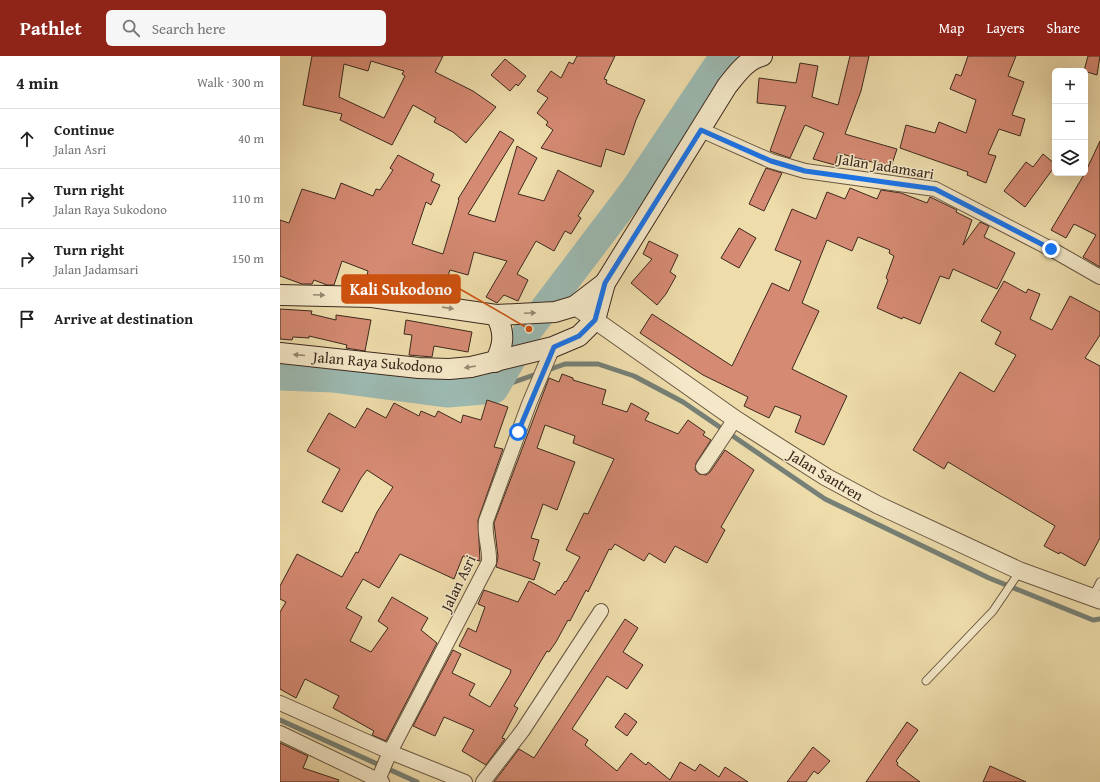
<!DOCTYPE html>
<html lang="en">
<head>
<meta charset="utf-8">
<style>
	:root { --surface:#fff; --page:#f6f6f6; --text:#222; --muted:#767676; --line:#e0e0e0; --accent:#8f2418 }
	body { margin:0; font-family:"Gentium Book Plus",serif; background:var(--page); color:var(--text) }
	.controls { position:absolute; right:12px; top:12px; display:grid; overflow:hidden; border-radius:6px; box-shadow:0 4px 16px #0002 }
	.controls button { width:36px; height:36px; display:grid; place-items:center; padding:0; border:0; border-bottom:1px solid var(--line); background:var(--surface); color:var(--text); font:20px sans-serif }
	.stop { position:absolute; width:12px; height:12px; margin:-9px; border:3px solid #1a73e8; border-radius:50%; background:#fff }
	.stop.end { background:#1a73e8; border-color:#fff; box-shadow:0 1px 4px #0008 }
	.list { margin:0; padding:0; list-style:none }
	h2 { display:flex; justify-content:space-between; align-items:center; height:52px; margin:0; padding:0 16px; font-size:17px }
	h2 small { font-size:13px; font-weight:400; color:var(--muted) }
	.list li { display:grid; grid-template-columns:26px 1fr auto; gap:12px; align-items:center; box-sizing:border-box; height:60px; padding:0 16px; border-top:1px solid var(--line) }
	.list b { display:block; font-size:15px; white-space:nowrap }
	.list p { margin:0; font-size:13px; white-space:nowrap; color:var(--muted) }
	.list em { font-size:13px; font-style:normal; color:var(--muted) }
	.icon { flex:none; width:22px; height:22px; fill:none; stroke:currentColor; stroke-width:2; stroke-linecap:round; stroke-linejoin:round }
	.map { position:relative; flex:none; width:820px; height:726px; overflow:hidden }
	header { display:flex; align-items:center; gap:24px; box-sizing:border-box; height:56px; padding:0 20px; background:var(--accent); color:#fff }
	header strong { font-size:19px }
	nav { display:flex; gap:22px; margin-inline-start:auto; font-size:14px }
	.search { width:280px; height:36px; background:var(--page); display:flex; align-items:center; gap:10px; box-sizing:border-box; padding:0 14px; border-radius:6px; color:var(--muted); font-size:15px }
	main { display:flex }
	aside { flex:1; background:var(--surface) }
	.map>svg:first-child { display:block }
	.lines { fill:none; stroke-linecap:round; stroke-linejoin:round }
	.stream { stroke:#768076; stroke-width:5 }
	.river { stroke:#9cbab2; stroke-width:29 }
	.building { fill:#d58a73; stroke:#3c291d; fill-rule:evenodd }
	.service-casing { stroke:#685640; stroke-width:9 }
	.minor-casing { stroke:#685640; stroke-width:16 }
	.tertiary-casing { stroke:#685640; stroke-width:19 }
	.secondary-casing { stroke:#3c291d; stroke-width:22 }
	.service { stroke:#f4e8c8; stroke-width:7 }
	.minor { stroke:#f4e8c8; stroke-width:14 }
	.tertiary { stroke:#f4e8c8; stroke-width:17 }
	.secondary { stroke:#f4e8c8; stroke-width:20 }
	.oneway { fill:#988872 }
	.route { stroke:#1a73e8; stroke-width:5 }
	.labels { text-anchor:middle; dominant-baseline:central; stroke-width:3; stroke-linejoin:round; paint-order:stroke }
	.street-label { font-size:15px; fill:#3c291d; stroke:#f4e8c8 }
	.leader { fill:none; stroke:#ce520f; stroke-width:1.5 }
	.callout-dot { fill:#ce520f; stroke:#f4e8c8; stroke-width:1.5 }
	.callout { fill:#ce520f; stroke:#ce520f; stroke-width:1.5 }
	.callout-label { font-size:16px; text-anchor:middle; font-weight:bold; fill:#fff }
</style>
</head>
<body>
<header>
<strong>Pathlet</strong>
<div class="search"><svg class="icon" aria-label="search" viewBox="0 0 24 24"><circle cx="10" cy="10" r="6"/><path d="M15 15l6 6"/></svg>Search here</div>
<nav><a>Map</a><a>Layers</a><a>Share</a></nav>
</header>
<main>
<aside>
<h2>4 min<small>Walk · 300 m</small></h2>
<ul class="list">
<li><svg class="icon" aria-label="ahead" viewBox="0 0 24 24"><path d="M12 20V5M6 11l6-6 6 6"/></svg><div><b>Continue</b><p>Jalan Asri</p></div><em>40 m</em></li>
<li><svg class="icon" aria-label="right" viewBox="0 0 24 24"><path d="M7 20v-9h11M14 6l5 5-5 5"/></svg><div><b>Turn right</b><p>Jalan Raya Sukodono</p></div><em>110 m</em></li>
<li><svg class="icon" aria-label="right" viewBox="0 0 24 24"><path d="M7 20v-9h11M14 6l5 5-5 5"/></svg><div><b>Turn right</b><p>Jalan Jadamsari</p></div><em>150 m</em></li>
<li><svg class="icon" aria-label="arrive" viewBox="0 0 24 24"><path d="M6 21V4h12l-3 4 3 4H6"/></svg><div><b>Arrive at destination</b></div></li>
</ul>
</aside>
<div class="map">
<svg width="820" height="726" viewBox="0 0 820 726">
	<rect width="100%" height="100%" fill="#eedcab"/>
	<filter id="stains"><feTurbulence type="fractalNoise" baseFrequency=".005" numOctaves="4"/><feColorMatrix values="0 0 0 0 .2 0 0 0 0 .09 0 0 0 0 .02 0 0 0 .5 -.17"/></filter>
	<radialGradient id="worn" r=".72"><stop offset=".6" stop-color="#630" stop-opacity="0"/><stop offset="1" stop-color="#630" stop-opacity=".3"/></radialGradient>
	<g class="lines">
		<g class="stream">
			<path d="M214 333 285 308H318L354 320 403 346 545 443 709 522 813 564 820 563"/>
			<path d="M0 664 137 726"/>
		</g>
		<path class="river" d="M0 320 54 322 168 337 214 333 249 273 355 133 444 0"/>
	</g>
	<g class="building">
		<path d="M32 0H163L155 16 193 35 216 51 186 87 173 76 154 66 156 62 133 49 112 89 60 64 62 58 23 49ZM91 5 124 15 122 18 125 20 104 62 59 41 64 8 88 15Z"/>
		<path d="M297 0H335L324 23 327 24 326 27 365 44 356 64 344 99 326 93 321 111 261 92 273 74 266 69 268 66 257 57 268 42 257 35 271 15 281 22 289 6 293 8Z"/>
		<path d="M570 0H589L581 35 565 78 617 93 611 111 558 97 555 109 533 103 544 77 525 69 510 102 490 95 506 50 477 47 479 22 516 27 520 7 538 10 532 41 558 49Z"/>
		<path d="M688 0H736L728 20 744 26 732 59 745 63 740 80 719 73 708 98 716 100 706 127 687 119 688 116 620 92 626 69 655 77 659 66 686 77 696 44 670 33 676 18 681 20Z"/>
		<path d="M808 0H820L817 19 804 15Z"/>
		<path d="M225 3 246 20 238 30 236 28 230 35 211 19Z"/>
		<path d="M220 75 234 84 188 158 215 166 237 90 257 102 238 138 264 145 278 114 314 135 298 160 301 162 291 178 285 175 274 195 256 185 237 218 248 224 238 245 224 239 217 247 206 241 227 205 194 196 188 219 170 214 165 228 147 223 145 229 131 224 128 232 117 228 115 233 103 231 105 225 87 220 88 215 62 205 54 229H47L34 224 32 228H22L0 220V164L9 167 22 133 55 143 61 127 93 140 96 133 100 134 113 114 110 112 118 99 154 118 151 125 160 129 151 149 146 146 132 188 163 198 179 144 178 143Z"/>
		<path d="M820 85V211L803 201 816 179 794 168 786 182 771 174 805 117Z"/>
		<path d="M763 98 775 108V110L745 151 724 135 746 106 753 111Z"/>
		<path d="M486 112 502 117 484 155 469 148Z"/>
		<path d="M570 132 597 143 601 134 621 137 647 147 650 141 677 154 676 156 692 164 683 189 700 166 709 170 704 181 735 197 717 233 673 213 669 223 660 220 640 268 623 261 622 263 597 252 608 224 606 222 614 200 609 197 610 194 578 181 572 195 547 184 522 247 539 255 512 313 567 340 544 389 515 376 521 360 495 350 489 362 464 350 468 341 423 319 360 277 372 258 452 310 492 227 509 235 521 205 495 194 512 153 536 163 547 136 565 143Z"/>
		<path d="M459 172 476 182 459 212 441 202Z"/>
		<path d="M369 185 398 199 390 216 396 220 386 238 377 249 351 227 372 203 363 198Z"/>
		<path d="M724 225 746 237 748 233 760 238 750 263 772 274 790 240 820 256V279L805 302 820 310V482L805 510 780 496 779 498 764 490 775 470 668 406 664 413 633 394 680 316 714 336 736 299 715 288 721 276 701 265Z"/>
		<path d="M0 253 32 255 31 258 56 264V259L91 264 85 295 66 292 67 289 29 280V282L13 281 12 284 0 283Z"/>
		<path d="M126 264 192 276 188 296 154 290 152 301 129 299 132 279 124 278Z"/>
		<path d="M282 318 293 322V324L326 334 322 348 347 356 351 347 369 357 365 364 398 378 408 364 425 376 423 379 431 384 416 407 415 414 419 418 426 419 430 416 445 394 474 414 441 471 445 474 427 507 395 490 385 507 369 497 364 505 335 488 331 494 329 493 308 536 306 534 290 565 288 564 276 586 269 596 267 595 234 650 238 652 222 682 225 683 206 709 182 695 194 674 164 661 155 680 133 670 173 594 181 598 172 617 195 628 189 639 210 651 230 618 231 614 179 590 188 572 196 576 205 551 198 548 204 534 238 546 249 525 275 539 278 534 279 535 285 525 286 526 300 501 286 494 304 457 308 458 334 403 293 387 295 380 265 369 257 392 295 406 277 454 263 448 251 482 259 484 253 504 260 507 254 524 216 511 218 501 214 467 269 322 279 326Z"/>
		<path d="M207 344 228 351 214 391 223 393 198 464 200 505 195 504 194 505 183 500 174 523 120 498 99 532 83 523 66 552 82 561 70 585 91 596 108 572 98 565 112 541 148 562 141 574 157 587 106 685 92 679 94 675 53 652 59 640 25 623 16 642 0 633V556L6 546 0 543V530L17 498 62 521 76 496 78 497 97 456 113 431 87 414 81 422 62 456 42 446 60 413 27 395 49 357 75 372 87 352 106 362 114 347 139 360 141 355 155 361 158 355 181 367 183 359 201 364Z"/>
		<path d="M345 563 358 572 343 596 363 609 347 633 327 620 292 673 308 684 305 689 337 715 351 697 366 709 368 706 390 724 400 706 415 715 420 708 439 721 445 711 468 726H214L239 693 254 702Z"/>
		<path d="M345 657 357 666 347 680 335 671Z"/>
		<path d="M627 666 638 674 616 705 618 707 617 709 640 726H586Z"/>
		<path d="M0 687 28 700 23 712 59 724 58 726H0Z"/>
		<path d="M533 691 550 705 538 718 534 715 526 726H507Z"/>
		<path d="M710 710 746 726H703Z"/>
	</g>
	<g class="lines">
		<g class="service-casing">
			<g id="service">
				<path d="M812 542 820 526"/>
				<path d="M646 625 713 555 740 515"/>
			</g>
		</g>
		<g class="minor-casing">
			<g id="minor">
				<path d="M421 74 491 105 525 115 655 133 771 193 820 221"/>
				<path d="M423 411 455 363"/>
				<path d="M0 647 110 696 185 726"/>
				<path d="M0 677 102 726"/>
				<path d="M98 724 110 696 209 506C210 492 204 480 206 465L249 348 273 291"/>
				<path d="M203 726 243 674 321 555"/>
			</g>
		</g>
		<g class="tertiary-casing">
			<path id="tertiary" d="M295 250 455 363 546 421 598 449 740 515 820 544"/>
		</g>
		<g class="secondary-casing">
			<g id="secondary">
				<path d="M0 239 92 241 216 259 275 256 295 250 325 227"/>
				<path d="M0 297 139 312 169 313 191 311 273 291 299 280 315 264 325 227 447 30C456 19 467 3 482 0"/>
				<path d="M215 306C224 289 225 276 216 259"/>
			</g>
		</g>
		<use href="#service" class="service"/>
		<use href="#minor" class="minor"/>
		<use href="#tertiary" class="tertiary"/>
		<use href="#secondary" class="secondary"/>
	</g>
	<defs><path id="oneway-solid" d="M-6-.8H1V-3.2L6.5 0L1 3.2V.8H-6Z"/></defs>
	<g class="oneway">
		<use href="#oneway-solid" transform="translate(39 239) rotate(2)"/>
		<use href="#oneway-solid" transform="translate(168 252) rotate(8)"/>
		<use href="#oneway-solid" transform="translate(250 257) rotate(-3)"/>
		<use href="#oneway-solid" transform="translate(19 299) rotate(-175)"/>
		<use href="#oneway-solid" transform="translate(190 311) rotate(171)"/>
	</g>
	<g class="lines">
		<path class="route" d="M238 376 274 291 299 280 315 264 325 227 421 74 491 105 525 115 655 133 771 193"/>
	</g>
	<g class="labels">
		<g class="street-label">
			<text transform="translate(606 110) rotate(9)">Jalan Jadamsari</text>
			<text transform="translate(98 306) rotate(5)">Jalan Raya Sukodono</text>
			<text transform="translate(546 419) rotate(31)">Jalan Santren</text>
			<text transform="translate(178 527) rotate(-64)">Jalan Asri</text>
		</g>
	</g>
	<path class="leader" d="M249 273L180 233"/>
	<circle class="callout-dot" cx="249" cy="273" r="4"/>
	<rect class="callout" x="62" y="219" width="118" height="28" rx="4"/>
	<g class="callout-label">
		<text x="121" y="239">Kali Sukodono</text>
	</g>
	<rect width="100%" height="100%" filter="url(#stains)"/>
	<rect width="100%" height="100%" fill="url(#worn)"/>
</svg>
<div class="controls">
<button>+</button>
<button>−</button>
<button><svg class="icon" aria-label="layers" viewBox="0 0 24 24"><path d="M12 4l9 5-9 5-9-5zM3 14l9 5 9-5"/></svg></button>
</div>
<div class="stop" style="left:238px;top:376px"></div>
<div class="stop end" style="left:771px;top:193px"></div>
</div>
</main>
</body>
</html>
